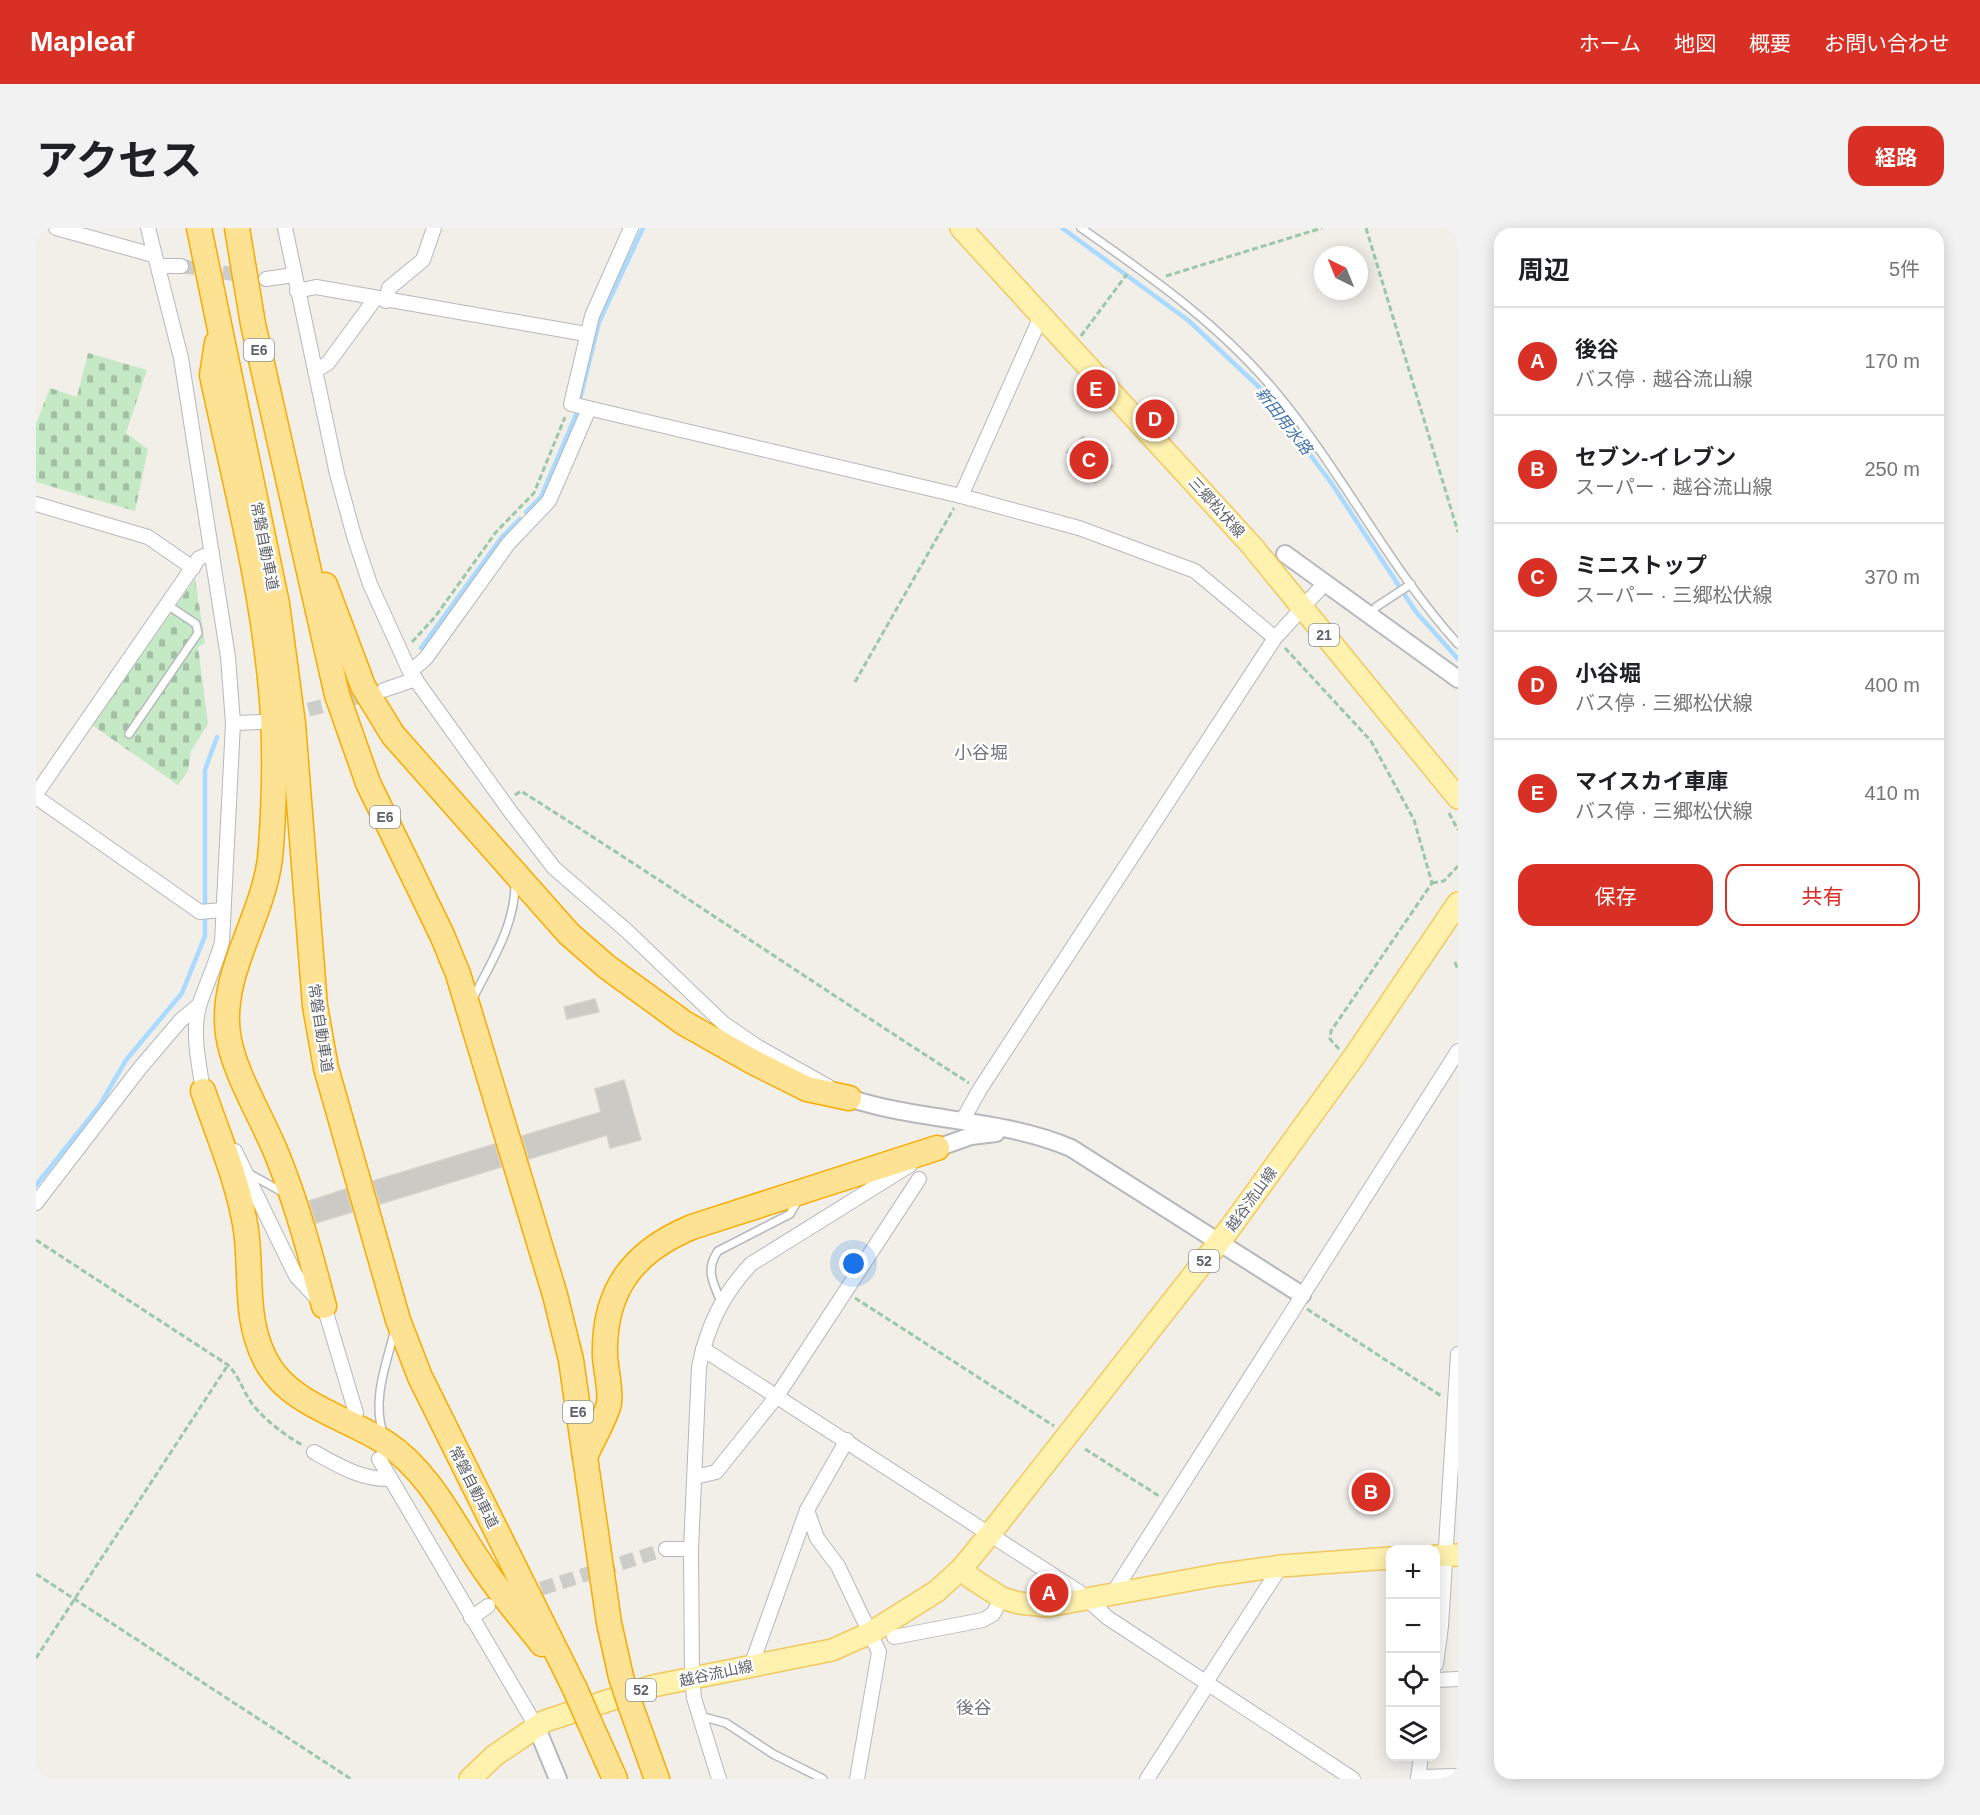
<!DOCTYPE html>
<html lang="ja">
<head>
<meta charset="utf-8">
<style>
	:root { --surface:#fff; --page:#f2f2f2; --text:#202124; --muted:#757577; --line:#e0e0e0; --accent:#d93025 }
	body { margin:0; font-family:Arial,"Noto Sans JP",sans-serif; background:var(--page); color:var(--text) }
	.controls { position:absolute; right:18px; bottom:18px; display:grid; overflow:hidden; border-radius:12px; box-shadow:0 3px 15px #0003 }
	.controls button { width:54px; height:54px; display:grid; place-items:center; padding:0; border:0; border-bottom:2px solid var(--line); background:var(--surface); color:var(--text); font:30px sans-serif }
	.compass { position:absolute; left:1278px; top:18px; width:54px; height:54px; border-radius:50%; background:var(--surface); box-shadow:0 3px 15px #0003; rotate:317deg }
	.you { position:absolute; left:818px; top:1036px; width:21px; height:21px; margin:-15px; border:4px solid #fff; border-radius:50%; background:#1a73e8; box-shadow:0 0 0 9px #1a73e833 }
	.badge { display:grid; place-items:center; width:39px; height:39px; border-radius:50%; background:var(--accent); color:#fff; font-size:20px; font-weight:700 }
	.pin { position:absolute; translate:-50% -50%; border:3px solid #fff; box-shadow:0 2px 6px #0006 }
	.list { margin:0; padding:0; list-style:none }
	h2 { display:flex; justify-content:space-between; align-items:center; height:78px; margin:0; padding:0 24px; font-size:26px }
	h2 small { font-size:20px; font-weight:400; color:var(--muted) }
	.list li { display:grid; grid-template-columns:39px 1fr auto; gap:18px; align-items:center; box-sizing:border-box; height:108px; padding:0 24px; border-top:2px solid var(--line) }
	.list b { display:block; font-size:22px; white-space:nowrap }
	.list p { margin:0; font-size:20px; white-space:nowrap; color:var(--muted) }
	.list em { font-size:20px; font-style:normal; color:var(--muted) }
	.actions { display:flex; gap:12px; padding:18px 24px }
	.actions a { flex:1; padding:14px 0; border:2px solid var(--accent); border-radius:18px; text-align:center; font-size:21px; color:var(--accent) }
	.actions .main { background:var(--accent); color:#fff }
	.icon { flex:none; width:33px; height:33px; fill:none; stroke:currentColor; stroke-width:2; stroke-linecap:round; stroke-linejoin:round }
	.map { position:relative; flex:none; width:1422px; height:1551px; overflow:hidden; border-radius:18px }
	header { display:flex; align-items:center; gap:36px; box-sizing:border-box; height:84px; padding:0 30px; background:var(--accent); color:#fff }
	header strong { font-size:28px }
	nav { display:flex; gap:33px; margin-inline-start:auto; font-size:21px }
	.intro { display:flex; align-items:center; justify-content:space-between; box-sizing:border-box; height:144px; padding:0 36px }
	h1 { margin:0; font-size:42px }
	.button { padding:15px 27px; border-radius:18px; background:var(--accent); color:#fff; font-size:21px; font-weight:700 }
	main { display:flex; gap:36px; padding:0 36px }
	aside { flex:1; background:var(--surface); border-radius:18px; box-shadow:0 3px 15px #0003 }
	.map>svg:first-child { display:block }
	.cemetery { fill:url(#cemetery-stones) }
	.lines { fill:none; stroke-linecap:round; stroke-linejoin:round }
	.stream { stroke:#aadaff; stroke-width:4.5 }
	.building { fill:#cccac5; stroke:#d6d1c6; stroke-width:1.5 }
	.minor-tunnel { stroke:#ccccc8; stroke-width:14; stroke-dasharray:14 7; stroke-linecap:butt }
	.service-casing { stroke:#b5b8bc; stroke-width:10 }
	.minor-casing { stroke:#b5b8bc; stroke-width:16 }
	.tertiary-casing { stroke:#b5b8bc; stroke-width:20 }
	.primary-casing { stroke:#f2c960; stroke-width:24 }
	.motorway-casing { stroke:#f9ab00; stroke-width:27 }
	.path { stroke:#9cc7a9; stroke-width:3; stroke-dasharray:6 3; stroke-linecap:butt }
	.service { stroke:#fff; stroke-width:7 }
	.minor { stroke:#fff; stroke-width:14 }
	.tertiary { stroke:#fff; stroke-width:16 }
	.primary { stroke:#fff2af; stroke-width:21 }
	.motorway { stroke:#fde293; stroke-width:24 }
	.motorway-bridge-casing { stroke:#f9ab00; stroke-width:27; stroke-linecap:butt }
	.motorway-bridge { stroke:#fde293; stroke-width:24 }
	.labels { text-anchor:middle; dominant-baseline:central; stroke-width:4.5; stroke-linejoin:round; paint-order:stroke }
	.shield { fill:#fff; stroke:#8f9295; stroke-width:1.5 }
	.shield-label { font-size:14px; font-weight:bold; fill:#5f6368 }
	.street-label { font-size:15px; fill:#5f6368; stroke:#fff }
	.water-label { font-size:16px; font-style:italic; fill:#4174aa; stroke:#fff }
	.quarter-label { font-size:18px; fill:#70757a; stroke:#fff }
</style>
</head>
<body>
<header>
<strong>Mapleaf</strong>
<nav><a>ホーム</a><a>地図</a><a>概要</a><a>お問い合わせ</a></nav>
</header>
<div class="intro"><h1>アクセス</h1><a class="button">経路</a></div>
<main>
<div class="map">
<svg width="1422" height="1551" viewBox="0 0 1422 1551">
	<defs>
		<pattern id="cemetery-stones" width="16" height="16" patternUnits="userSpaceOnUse" patternTransform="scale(1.5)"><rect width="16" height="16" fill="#c5e8c5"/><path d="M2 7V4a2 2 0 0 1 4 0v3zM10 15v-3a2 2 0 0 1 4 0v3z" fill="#a3c0a4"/></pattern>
	</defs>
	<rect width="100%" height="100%" fill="#f1efe8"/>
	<g class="cemetery">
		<path d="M52 125 111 142 90 205 112 221 99 283 0 254V196L14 160 41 169Z"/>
		<path d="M159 351 169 415 162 419 172 496 155 523 152 543 142 557 56 497Z"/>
	</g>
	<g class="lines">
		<g class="stream">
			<path d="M1026 0 1153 93 1224 160 1296 256 1380 384 1422 431"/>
			<path d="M544 171 563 94 607 0"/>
			<path d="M490 284 505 269 540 187"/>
			<path d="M385 420 466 309 484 291"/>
			<path d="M0 957 64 877 90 832 146 765 169 708V542L181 509"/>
		</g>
	</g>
	<g class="building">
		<path d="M1047 208 1077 238 1059 255 1030 224Z"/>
		<path d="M559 771 563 784 531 791 528 779Z"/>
		<path d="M588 852 605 912 574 920 571 907 493 931 486 908 565 884 559 861Z"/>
		<path d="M459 916 465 939 344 976 337 953Z"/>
		<path d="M310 961 316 984 280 995 273 973Z"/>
	</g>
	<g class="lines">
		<g class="minor-tunnel">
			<path d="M145 38 230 51"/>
			<path d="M252 487 338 465"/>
			<path d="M485 1367 630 1321"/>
		</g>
		<g class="service-casing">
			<g id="service">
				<path d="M1045 0C1117 50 1188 100 1243 168 1308 247 1354 341 1422 416"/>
				<path d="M1335 387 1340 379 1375 356"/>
				<path d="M93 506 162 405 160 396 130 376"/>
				<path d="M436 772C454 736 480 697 479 654"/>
				<path d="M214 946 248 965"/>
				<path d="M685 1074C677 1054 669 1042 682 1023L754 986 762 972"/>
				<path d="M347 1205C336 1172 350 1137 358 1105"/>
				<path d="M664 1488 690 1495 737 1526 787 1551"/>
			</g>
		</g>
		<g class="minor-casing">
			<g id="minor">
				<path d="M20 0 117 27"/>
				<path d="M112 0 145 130 192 429 197 495 186 714C180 736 171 754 164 775 155 803 163 835 167 863L170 869"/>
				<path d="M249 0 301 246 318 308 334 356 374 444 474 583 518 640 592 704 687 795 722 819 793 859"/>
				<path d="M595 0 556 88 535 176 925 268 1043 300 1159 343 1239 410"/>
				<path d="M128 38H145"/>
				<path d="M230 51 258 47"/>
				<path d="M261 63 280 59 550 106"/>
				<path d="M350 73 353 60 387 32 398 0"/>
				<path d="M279 143 292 135 339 71"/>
				<path d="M925 268 1006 86"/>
				<path d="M0 276 112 309 157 340"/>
				<path d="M374 444 390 430 472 316 513 273 553 181"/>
				<path d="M348 462 380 451"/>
				<path d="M197 495 225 494"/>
				<path d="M0 566 163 330 176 325"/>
				<path d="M0 569 164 684 186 682"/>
				<path d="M926 893 944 861 1239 410 1289 355"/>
				<path d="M199 923 260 1048 288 1078 320 1185"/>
				<path d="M0 975 104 840 145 792 163 777"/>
				<path d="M667 1121 1043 1364 1072 1390 1317 1551"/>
				<path d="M278 1224C301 1237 326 1252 354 1251"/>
				<path d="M343 1231 500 1498"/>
				<path d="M659 1249 680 1244 741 1168 883 951"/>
				<path d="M771 1282 781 1310 802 1338 843 1424 821 1551"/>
				<path d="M630 1321H655"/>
				<path d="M1077 1365 1422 823"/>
				<path d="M435 1390 452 1378"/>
				<path d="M858 1409 947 1392 957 1386 966 1370"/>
				<path d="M1400 1436 1405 1398 1422 1126"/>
				<path d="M715 1438 771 1282 811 1212"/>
				<path d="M1400 1452 1422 1451"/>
				<path d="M1170 1454 1245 1338"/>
				<path d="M1382 1549 1422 1548"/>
				<path d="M683 1551 658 1470 656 1449 655 1321 663 1139C671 1098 687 1066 715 1036L874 937"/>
				<path d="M1111 1551 1172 1456"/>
				<path d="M1382 1551 1385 1528"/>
			</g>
		</g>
		<g class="tertiary-casing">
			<g id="tertiary">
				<path d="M1249 326 1422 451"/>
				<path d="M813 870C885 894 965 890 1035 920L1266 1067"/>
				<path d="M901 920 935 908 960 905"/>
				<path d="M500 1498 522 1551"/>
			</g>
		</g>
		<g class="primary-casing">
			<g id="primary">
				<path d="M925 0 1216 318 1422 570"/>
				<path d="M1400 1328 1422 1327"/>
				<path d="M926 1340 935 1350 966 1370 983 1375 1012 1378 1181 1347 1245 1338 1354 1330"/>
				<path d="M434 1551 458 1528 509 1493 617 1458 796 1422 834 1405 901 1363 926 1340 954 1306 1194 1000 1317 830 1422 675"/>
			</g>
		</g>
		<g class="motorway-casing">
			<g id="motorway">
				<path d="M163 0 241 376 257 496 279 778 290 840 362 1092 384 1149 539 1461"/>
				<path d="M201 0 217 96 301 467 332 555 406 707 422 746 519 1067 535 1132 573 1395 585 1449"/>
				<path d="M181 115 176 147C197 247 224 348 234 451 240 506 239 563 235 619 232 684 183 742 192 806 197 843 224 886 239 922 260 972 274 1025 288 1078"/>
				<path d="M289 357 327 458 357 507 533 706 571 739 648 795 717 834 771 861 813 870"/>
				<path d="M167 863C182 907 203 955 210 1002 216 1045 208 1090 229 1131 252 1177 311 1189 350 1215 397 1246 421 1304 453 1348 469 1371 488 1393 506 1416"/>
				<path d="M549 1229C555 1214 570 1190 573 1175 575 1161 570 1143 569 1129 567 1063 596 1024 656 999L901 920"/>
				<path d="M595 1479 621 1551"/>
				<path d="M553 1493 579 1551"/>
			</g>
		</g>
		<g class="path">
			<path d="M1330 0 1422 304"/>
			<path d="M1130 48 1286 0"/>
			<path d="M1045 108 1091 46"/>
			<path d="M376 414 399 389 460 304 498 265 529 189"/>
			<path d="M1249 420 1335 513 1378 592 1396 655 1295 803 1294 811 1303 821"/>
			<path d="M819 454 918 280"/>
			<path d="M479 567 485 563C635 658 783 759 933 855"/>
			<path d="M1413 585 1422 602"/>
			<path d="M1396 655 1408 653 1422 638"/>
			<path d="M1419 734 1422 742"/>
			<path d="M0 1012 192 1137C204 1149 207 1164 217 1177 231 1194 250 1208 268 1218"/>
			<path d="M819 1070 1018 1198"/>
			<path d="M1271 1081 1407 1169"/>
			<path d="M1049 1221 1123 1268"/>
			<path d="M0 1346 315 1551"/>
			<path d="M0 1430 192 1137"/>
		</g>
		<use href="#service" class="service"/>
		<use href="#minor" class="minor"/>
		<use href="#tertiary" class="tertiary"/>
		<use href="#primary" class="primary"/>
		<use href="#motorway" class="motorway"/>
		<g class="motorway-bridge-casing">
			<g id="motorway-bridge">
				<path d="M585 1449 595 1479"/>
				<path d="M539 1461 553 1493"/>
			</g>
		</g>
		<use href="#motorway-bridge" class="motorway-bridge"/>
	</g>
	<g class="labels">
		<g class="shield">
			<rect x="208" y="111" width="30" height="22" rx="4.5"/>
			<rect x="1273" y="396" width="30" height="22" rx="4.5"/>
			<rect x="334" y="578" width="30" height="22" rx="4.5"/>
			<rect x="1153" y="1022" width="30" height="22" rx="4.5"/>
			<rect x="527" y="1173" width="30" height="22" rx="4.5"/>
			<rect x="590" y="1451" width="30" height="22" rx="4.5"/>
		</g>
		<g class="shield-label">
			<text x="223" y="122">E6</text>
			<text x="1288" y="407">21</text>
			<text x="349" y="589">E6</text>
			<text x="1168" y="1033">52</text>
			<text x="542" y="1184">E6</text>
			<text x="605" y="1462">52</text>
		</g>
		<g class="street-label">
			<text transform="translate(1181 279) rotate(48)">三郷松伏線</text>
			<text transform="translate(229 318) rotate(79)">常磐自動車道</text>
			<text transform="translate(285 800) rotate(81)">常磐自動車道</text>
			<text transform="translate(1215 971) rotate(-54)">越谷流山線</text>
			<text transform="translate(438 1259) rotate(63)">常磐自動車道</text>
			<text transform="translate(680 1445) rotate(-12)">越谷流山線</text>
		</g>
		<g class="water-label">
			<text transform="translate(1248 193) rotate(52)">新田用水路</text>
		</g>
		<g class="quarter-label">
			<text x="945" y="525">小谷堀</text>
			<text x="938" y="1480">後谷</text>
		</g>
	</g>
</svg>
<div class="controls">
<button>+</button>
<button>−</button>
<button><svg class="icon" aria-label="locate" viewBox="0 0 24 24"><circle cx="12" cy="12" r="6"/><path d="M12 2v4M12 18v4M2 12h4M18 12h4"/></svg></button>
<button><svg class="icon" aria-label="layers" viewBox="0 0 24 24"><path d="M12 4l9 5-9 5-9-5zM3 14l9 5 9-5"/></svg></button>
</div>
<svg class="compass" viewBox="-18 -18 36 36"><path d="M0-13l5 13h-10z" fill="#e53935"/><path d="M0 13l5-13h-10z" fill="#757577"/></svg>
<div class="you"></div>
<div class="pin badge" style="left:1013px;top:1365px">A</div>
<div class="pin badge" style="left:1335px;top:1264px">B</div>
<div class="pin badge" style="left:1053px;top:232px">C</div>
<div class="pin badge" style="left:1119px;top:191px">D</div>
<div class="pin badge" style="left:1060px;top:161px">E</div>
</div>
<aside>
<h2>周辺<small>5件</small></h2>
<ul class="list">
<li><span class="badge">A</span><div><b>後谷</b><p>バス停 · 越谷流山線</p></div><em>170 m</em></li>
<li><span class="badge">B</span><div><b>セブン-イレブン</b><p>スーパー · 越谷流山線</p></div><em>250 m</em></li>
<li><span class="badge">C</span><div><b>ミニストップ</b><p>スーパー · 三郷松伏線</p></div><em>370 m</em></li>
<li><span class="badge">D</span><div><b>小谷堀</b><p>バス停 · 三郷松伏線</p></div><em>400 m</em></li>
<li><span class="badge">E</span><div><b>マイスカイ車庫</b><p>バス停 · 三郷松伏線</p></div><em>410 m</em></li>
</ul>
<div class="actions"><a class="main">保存</a><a>共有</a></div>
</aside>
</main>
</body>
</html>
